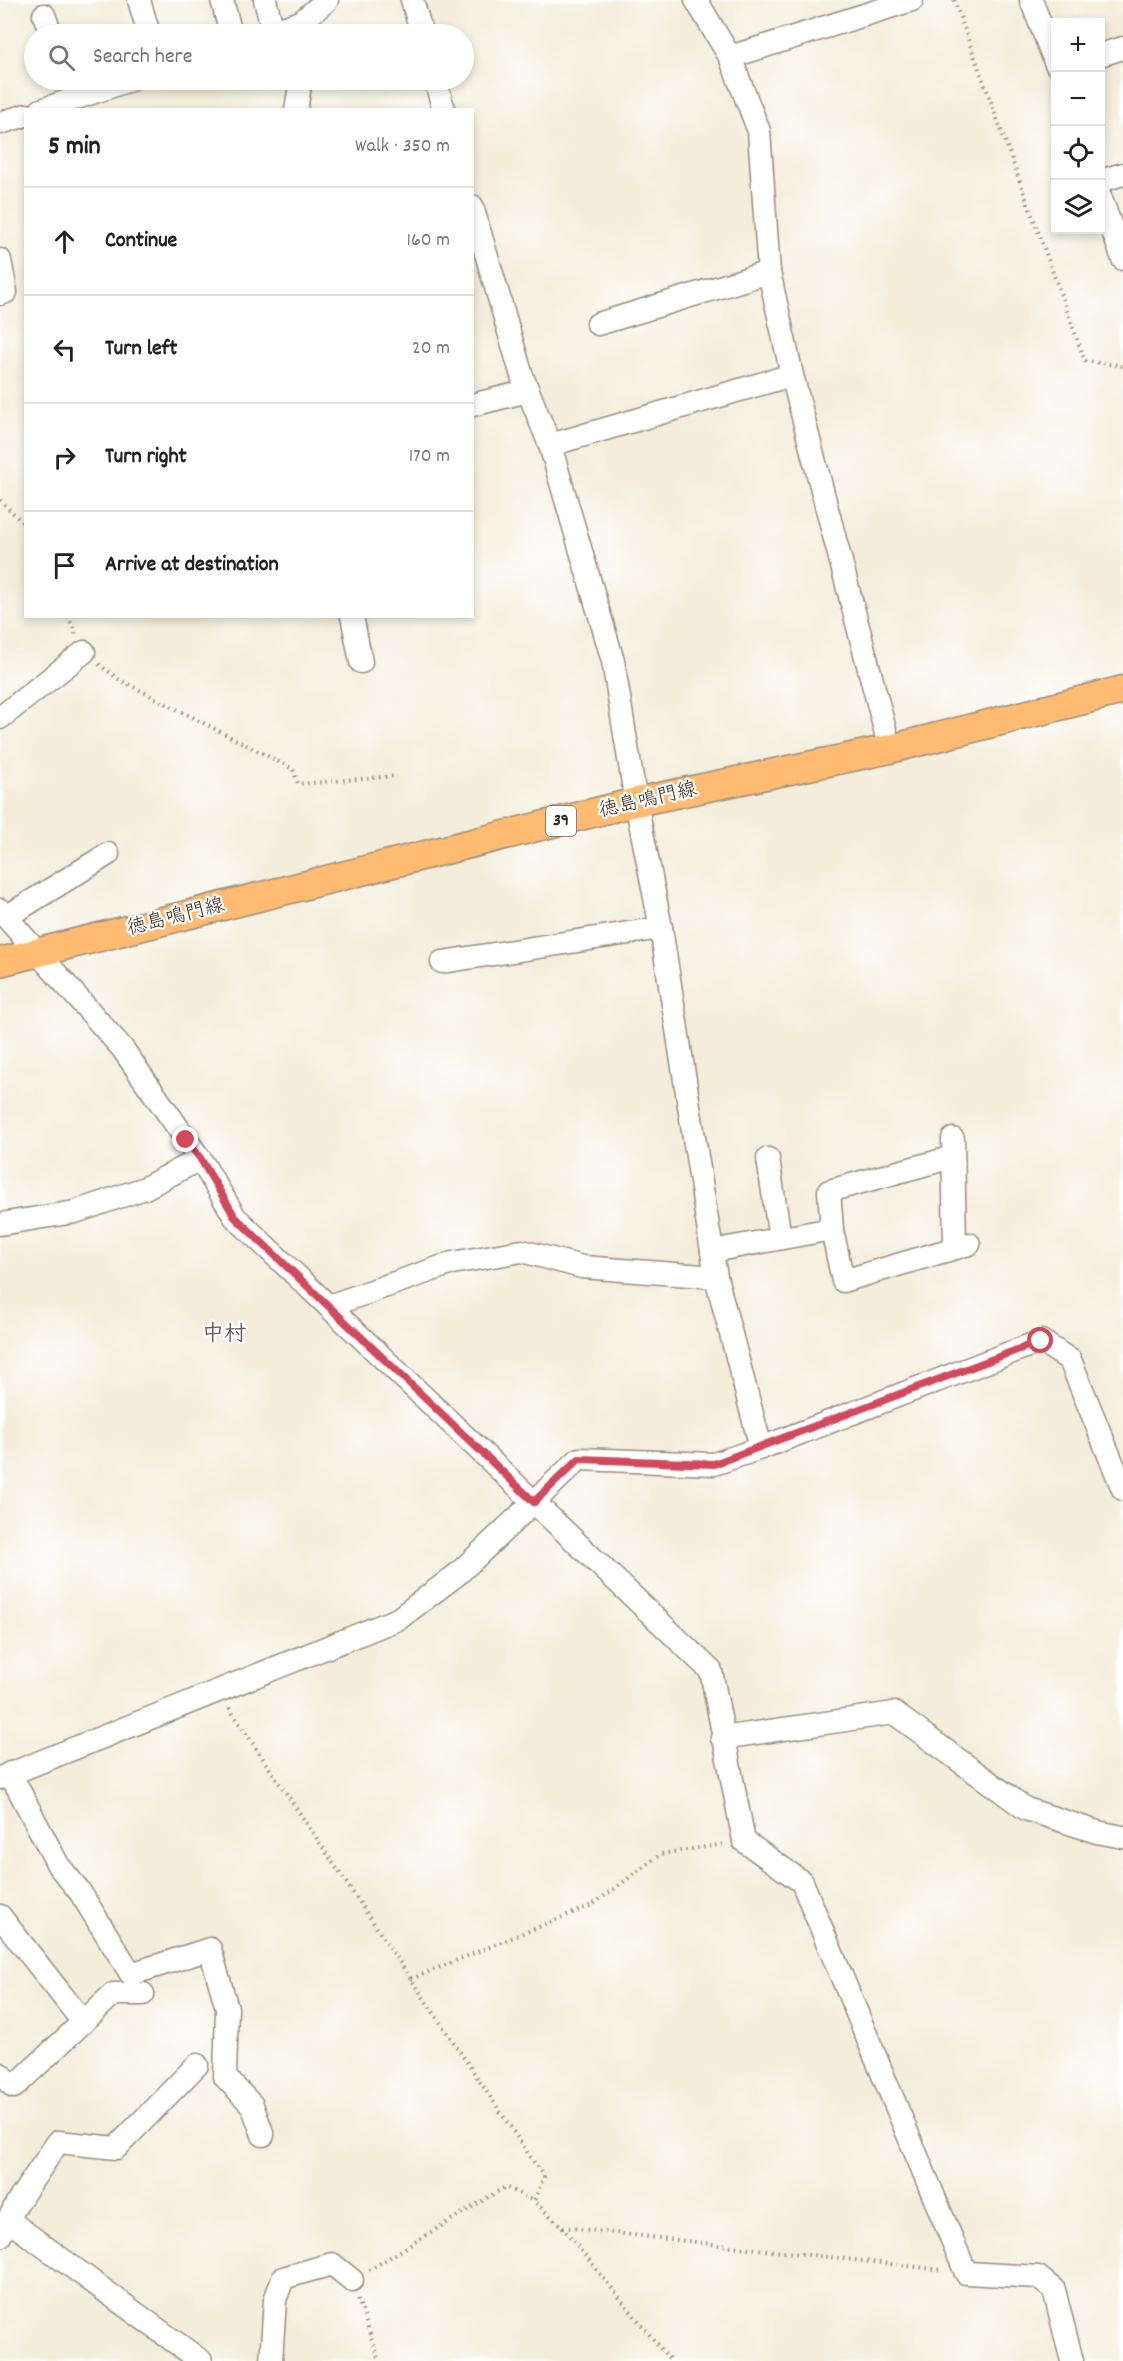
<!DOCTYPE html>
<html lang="en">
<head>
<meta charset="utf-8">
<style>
	:root { --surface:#fff; --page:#f6f6f6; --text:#222; --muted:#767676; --line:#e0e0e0 }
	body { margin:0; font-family:Dekko,"Klee One",sans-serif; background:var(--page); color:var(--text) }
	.controls { position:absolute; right:18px; top:18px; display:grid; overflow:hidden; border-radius:0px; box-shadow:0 3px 9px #0003 }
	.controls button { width:54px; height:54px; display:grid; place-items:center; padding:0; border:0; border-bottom:2px solid var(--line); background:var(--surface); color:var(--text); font:30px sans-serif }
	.stop { position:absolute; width:18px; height:18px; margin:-14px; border:4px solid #d1495b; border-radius:50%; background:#fff }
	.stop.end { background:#d1495b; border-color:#fff; box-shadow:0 2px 6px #0008 }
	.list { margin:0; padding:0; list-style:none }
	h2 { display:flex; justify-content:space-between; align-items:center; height:78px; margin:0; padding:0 24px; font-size:26px }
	h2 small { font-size:20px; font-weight:400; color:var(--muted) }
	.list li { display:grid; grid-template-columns:39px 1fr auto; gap:18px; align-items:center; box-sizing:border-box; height:108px; padding:0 24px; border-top:2px solid var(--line) }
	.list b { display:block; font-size:22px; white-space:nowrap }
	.list em { font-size:20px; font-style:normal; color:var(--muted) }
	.icon { flex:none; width:33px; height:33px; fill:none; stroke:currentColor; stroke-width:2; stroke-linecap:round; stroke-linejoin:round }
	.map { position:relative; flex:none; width:1123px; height:2361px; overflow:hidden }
	.search { position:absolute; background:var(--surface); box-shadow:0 3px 9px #0003; left:24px; top:24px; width:450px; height:66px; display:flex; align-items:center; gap:15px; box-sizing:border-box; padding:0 21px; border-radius:33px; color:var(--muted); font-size:22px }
	.panel { position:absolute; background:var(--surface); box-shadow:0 3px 9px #0003; left:24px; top:108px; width:450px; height:510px; border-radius:0px }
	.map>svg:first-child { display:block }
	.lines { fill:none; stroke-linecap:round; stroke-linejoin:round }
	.minor-casing { stroke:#978c7c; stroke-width:25 }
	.major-casing { stroke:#978c7c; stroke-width:31 }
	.path { stroke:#978c7c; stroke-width:4; stroke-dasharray:1.5 4.5; stroke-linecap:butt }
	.minor { stroke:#fff; stroke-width:22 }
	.major { stroke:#ffbb71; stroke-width:28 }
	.route { stroke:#d1495b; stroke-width:8 }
	.labels { text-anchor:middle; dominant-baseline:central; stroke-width:4.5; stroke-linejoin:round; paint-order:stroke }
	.shield { fill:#fff; stroke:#766a62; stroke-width:1.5 }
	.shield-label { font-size:18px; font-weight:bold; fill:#3b2a1e }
	.street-label { font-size:20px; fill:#3b2a1e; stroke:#fff }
	.quarter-label { font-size:22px; font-weight:bold; fill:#6c545a; stroke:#fff }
</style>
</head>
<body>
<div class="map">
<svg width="1123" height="2361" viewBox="0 0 1123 2361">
	<rect width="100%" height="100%" fill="#fff"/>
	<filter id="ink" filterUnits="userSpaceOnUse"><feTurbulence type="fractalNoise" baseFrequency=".0167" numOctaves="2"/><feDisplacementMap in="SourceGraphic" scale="12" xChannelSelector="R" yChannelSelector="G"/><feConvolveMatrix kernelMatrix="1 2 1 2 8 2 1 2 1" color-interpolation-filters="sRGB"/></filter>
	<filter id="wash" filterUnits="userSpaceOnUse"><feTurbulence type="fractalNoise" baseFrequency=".008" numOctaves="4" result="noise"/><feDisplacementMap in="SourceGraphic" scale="24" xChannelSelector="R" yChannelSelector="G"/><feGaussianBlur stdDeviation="1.35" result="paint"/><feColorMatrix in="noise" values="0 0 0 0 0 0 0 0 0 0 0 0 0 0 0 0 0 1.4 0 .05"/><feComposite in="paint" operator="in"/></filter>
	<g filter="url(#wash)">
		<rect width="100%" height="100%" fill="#f3edd9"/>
	</g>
	<g filter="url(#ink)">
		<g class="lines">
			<g class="minor-casing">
				<g id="minor">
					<path d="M139 0 149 34"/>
					<path d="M222 0 231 34"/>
					<path d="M265 0 273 31"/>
					<path d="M412 0 422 34"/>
					<path d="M696 0 730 57 759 131 769 272 792 375 890 749"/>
					<path d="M1031 0 1056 64"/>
					<path d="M44 15 51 34"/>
					<path d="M264 34 301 22 327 0"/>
					<path d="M1100 55 1123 48"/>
					<path d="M730 57 912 0"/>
					<path d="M435 80 444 110"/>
					<path d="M41 110 130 80"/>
					<path d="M296 110 301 80"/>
					<path d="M0 123 26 115"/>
					<path d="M1100 181 1123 174"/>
					<path d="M1100 196 1123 259"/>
					<path d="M472 206 522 376 550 445 613 661 636 802 661 928 716 1277 761 1448"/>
					<path d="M0 260 6 292 0 294"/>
					<path d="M598 324 769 272"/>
					<path d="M472 405 528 391"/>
					<path d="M550 445 792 375"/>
					<path d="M352 616 361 662"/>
					<path d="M0 718 84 652"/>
					<path d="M0 910 122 1048 200 1159 235 1217 711 1671 744 1841 802 1882 966 2273 1038 2277 1054 2290 1072 2361"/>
					<path d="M6 917 108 854"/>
					<path d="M442 962 661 928"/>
					<path d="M953 1139 955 1248"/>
					<path d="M953 1157 829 1191 832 1229 843 1281 969 1244"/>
					<path d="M768 1159 780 1238"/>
					<path d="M0 1224 75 1212 145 1188 200 1159"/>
					<path d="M712 1251 832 1229"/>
					<path d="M329 1306 452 1263 522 1251 582 1267 716 1277"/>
					<path d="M722 1738 894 1713 1026 1809 1097 1832 1123 1837"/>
					<path d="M10 1773 58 1865 80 1892 131 1974 210 1949 227 2008 225 2077 252 2105 263 2135"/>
					<path d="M0 1778 398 1619 459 1573 579 1459 714 1464 761 1448 1041 1341 1070 1360 1123 1489"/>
					<path d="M0 1916 83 2022"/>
					<path d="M0 2074 14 2087 113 1994H143"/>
					<path d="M8 2220 201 2361"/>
					<path d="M0 2236 17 2203 58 2142 116 2148 197 2065"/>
					<path d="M271 2361 275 2300 283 2278 332 2264 352 2280"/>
				</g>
			</g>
			<g class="major-casing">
				<path id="major" d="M0 962 636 802 890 749 1123 690"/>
			</g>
			<g class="path">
				<path d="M954 0 1085 361 1123 366"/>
				<path d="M0 500 26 526"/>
				<path d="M68 616 76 635"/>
				<path d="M99 664 118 679 293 769 298 784 397 776"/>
				<path d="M229 1708 544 2177 534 2201 562 2227 943 2270"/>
				<path d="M411 1979 592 1905 661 1854 725 1844"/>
				<path d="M562 2227 671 2361"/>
				<path d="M369 2270 505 2187 534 2201"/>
				<path d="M358 2299 379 2361"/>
			</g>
			<use href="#minor" class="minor"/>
			<use href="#major" class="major"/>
		</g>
	</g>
	<g class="lines" filter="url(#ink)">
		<path class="route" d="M186 1140 200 1158 235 1217 534 1502 579 1459 714 1464 1041 1341"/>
	</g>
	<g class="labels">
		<rect class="shield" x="546" y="806" width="30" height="30" rx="4.5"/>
		<g class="shield-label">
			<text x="561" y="821">39</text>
		</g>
		<g class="street-label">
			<text transform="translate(648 801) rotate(-13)">徳島鳴門線</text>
			<text transform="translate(176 918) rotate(-14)">徳島鳴門線</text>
		</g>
		<g class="quarter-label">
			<text x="224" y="1335">中村</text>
		</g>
	</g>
</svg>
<div class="controls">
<button>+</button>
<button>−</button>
<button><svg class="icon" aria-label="locate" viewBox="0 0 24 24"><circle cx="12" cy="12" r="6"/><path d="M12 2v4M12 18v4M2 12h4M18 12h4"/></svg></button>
<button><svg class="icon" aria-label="layers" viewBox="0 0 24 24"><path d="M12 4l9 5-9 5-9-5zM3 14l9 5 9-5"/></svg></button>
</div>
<div class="stop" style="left:1041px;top:1341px"></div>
<div class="stop end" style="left:186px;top:1140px"></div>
<div class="search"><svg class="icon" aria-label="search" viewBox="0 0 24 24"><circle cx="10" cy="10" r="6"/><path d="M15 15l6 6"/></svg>Search here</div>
<section class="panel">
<h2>5 min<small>Walk · 350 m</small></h2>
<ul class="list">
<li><svg class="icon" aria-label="ahead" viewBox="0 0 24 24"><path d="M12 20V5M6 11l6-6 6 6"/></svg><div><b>Continue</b></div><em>160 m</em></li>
<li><svg class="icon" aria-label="left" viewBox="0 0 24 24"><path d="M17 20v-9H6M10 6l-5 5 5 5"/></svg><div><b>Turn left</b></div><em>20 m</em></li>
<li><svg class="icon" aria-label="right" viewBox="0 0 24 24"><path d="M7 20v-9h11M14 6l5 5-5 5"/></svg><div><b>Turn right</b></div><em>170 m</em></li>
<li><svg class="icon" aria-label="arrive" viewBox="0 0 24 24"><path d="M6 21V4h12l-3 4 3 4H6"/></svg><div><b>Arrive at destination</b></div></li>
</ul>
</section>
</div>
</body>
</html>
